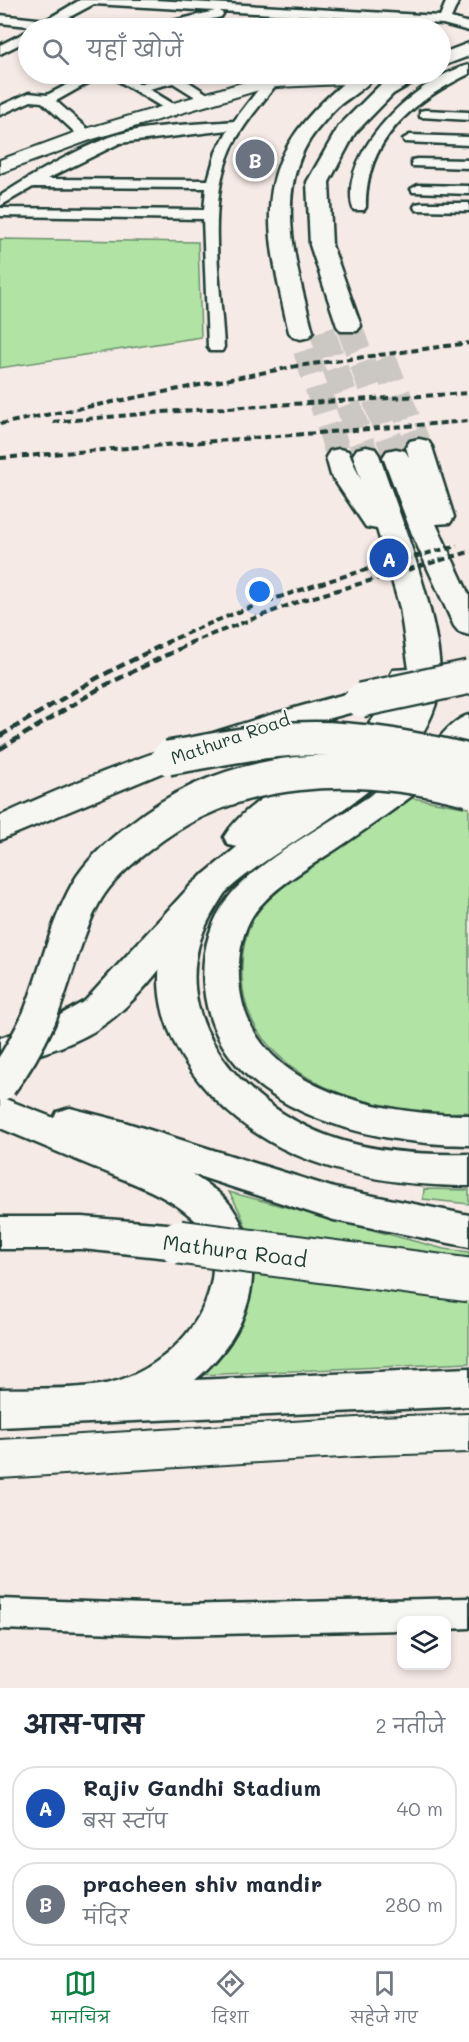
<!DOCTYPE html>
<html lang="hi">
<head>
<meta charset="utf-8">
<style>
	:root { --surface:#fff; --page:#f6f6f7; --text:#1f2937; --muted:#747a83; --line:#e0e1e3; --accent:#0b8043 }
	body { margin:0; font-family:Mali,"Playpen Sans Deva",sans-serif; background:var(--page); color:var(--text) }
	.controls { position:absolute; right:18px; bottom:18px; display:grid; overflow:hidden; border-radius:12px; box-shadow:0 3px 9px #0003 }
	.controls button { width:54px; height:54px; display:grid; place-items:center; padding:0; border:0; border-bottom:2px solid var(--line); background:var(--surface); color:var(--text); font:30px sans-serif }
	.you { position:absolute; left:260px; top:592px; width:21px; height:21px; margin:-15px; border:4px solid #fff; border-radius:50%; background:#1a73e8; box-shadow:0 0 0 9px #1a73e833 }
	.badge { display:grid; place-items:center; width:39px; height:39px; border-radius:50%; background:var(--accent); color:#fff; font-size:20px; font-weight:700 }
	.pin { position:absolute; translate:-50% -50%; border:3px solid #fff; box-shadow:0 2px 6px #0006 }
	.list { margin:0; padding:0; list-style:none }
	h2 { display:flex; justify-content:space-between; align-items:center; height:78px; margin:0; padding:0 24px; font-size:26px }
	h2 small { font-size:20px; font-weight:400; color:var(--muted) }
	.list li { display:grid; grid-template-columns:39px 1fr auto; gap:18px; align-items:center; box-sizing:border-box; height:84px; margin:0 12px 12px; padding:0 12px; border:2px solid var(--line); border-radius:24px }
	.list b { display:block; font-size:22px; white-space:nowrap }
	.list p { margin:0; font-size:20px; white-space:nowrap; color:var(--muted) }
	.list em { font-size:20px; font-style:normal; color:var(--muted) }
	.icon { flex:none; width:33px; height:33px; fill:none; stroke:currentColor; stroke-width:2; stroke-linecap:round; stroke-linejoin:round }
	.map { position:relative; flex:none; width:469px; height:1688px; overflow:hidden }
	.search { position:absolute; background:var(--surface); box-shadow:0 3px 9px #0003; left:18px; right:18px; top:18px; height:66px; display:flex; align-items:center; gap:15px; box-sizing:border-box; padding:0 21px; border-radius:33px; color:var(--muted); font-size:22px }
	.sheet { height:270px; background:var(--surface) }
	nav { display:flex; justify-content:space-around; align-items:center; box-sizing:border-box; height:84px; border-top:2px solid var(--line); background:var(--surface); font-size:16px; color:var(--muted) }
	nav a { display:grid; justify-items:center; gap:3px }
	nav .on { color:var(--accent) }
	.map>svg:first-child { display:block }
	.green { fill:#b1e3a4; stroke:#68906c; stroke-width:1.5 }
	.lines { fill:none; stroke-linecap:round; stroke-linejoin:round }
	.primary-tunnel { stroke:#cbc7c2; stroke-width:26; stroke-dasharray:26 13; stroke-linecap:butt }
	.street-casing { stroke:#1f3d34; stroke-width:5 }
	.secondary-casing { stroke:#1f3d34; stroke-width:4 }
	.primary-casing { stroke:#1f3d34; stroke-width:5 }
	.highway-casing { stroke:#1f3d34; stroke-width:5 }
	.street { fill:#f6f6f2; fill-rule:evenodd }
	.secondary { fill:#f6f6f2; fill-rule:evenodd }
	.primary { fill:#f6f6f2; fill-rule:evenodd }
	.highway { fill:#f6f6f2; fill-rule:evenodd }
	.rail-far1 { stroke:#1f3d34; stroke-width:4; stroke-dasharray:7 4; stroke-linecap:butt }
	.rail { stroke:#1f3d34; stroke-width:4.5; stroke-dasharray:9 4.5; stroke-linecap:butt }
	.highway-bridge-far1-casing { stroke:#1f3d34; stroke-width:38; stroke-linecap:butt }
	.highway-bridge-casing { stroke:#1f3d34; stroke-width:47; stroke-linecap:butt }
	.highway-bridge-far1 { stroke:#f6f6f2; stroke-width:33 }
	.highway-bridge { stroke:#f6f6f2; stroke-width:43 }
	.labels { text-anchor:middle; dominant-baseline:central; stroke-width:4.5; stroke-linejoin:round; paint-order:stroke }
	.street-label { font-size:18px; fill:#1f3d34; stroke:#f6f6f2 }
	.near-street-label { font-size:21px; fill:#1f3d34; stroke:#f6f6f2 }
</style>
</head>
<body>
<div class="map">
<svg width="469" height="1688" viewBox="0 0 469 1688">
	<rect width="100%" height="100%" fill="#f6eae6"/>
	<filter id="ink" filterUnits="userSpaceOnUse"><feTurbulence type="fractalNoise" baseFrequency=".0167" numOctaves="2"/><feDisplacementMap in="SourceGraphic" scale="12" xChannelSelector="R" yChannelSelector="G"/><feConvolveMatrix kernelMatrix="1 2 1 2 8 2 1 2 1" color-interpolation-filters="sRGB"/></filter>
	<g filter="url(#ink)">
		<g class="green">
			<path d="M0 239 198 242 201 337 0 368Z"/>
			<path d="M412 798 469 808V1112C453 1112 435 1114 419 1113 349 1107 253 1067 243 989 240 965 242 940 254 918 268 893 300 876 323 860 352 839 382 818 412 798Z"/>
			<path d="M424 1189 469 1190V1204L423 1199Z"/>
			<path d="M229 1192 444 1249 469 1252V1363L201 1375C251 1315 273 1264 229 1192Z"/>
		</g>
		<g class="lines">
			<g class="primary-tunnel">
				<path d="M349 326 396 457"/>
				<path d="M322 331 366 455"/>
				<path d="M306 350 339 457"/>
				<path d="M383 358 419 447"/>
			</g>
			<g class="street-casing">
				<g id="street">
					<path d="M80 0H154L440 16 447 0H459L451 18 469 23V31L443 24 298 15V21L268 28H249L251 25 291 15 220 11 223 14 221 17 173 28H154L156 25 215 11 94 4 49 28 0 23V15L46 20Z"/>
					<path d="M28 31V40L0 54V45Z"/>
					<path d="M469 65V74C413 101 365 140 366 207L364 210H354C351 205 351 199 351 192 352 140 421 77 469 65Z"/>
					<path d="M88 74H104L56 101 91 132V138H81L42 102 31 101 0 115V106L29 93 47 95Z"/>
					<path d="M107 74H123L139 84 163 77 161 74H198L197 77 186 80 217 100 210 104 205 103 173 83 149 89 180 108 182 111 175 115Z"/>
					<path d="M259 74H271L278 82C261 105 243 124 231 149 206 205 221 287 224 347L222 351H210L208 347 203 219 0 216V208L204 210 206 188 33 187 0 206V196C35 173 71 152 110 137 148 124 194 125 234 121L264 82ZM228 130 216 152 208 180 47 179 120 143Z"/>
					<path d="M425 110 469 112V120L420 117V111Z"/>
					<path d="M410 135 469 137V145L405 142 403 139Z"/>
					<path d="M417 159 469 160V168L412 166V160Z"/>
					<path d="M418 185 469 186V194L413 192 411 189Z"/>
					<path d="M421 203H469V211L416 210 414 207 416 204Z"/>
					<path d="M469 1598V1628L446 1629V1620H402V1630L175 1635 0 1629V1599L175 1605Z"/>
				</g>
			</g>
			<g class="secondary-casing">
				<g id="secondary">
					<path d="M359 74 368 79 366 83 277 87 259 90 93 139 0 173V160L79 131 248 81 277 75Z"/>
					<path d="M469 1414V1452L374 1455 0 1478V1440L374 1417Z"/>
				</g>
			</g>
			<g class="primary-casing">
				<g id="primary">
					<path d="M469 43V56L440 67V54Z"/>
					<path d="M355 74H377C368 86 353 95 341 104 332 111 324 122 316 131 271 188 297 269 313 332L309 337 301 339 293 337 289 332C261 212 250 156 355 74Z"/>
					<path d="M403 74H427L393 94 355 133 329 182 332 245 361 326 357 331H341L337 326 310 245 307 182 339 126 379 86Z"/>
					<path d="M419 439 428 441 432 447 454 517 450 523 436 524 469 595V635L459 632 454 626 412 534 383 457 387 451 396 449 405 451 409 457 406 447 410 441Z"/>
					<path d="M366 447 375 449 379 455C398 512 451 640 438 696 417 786 291 833 228 890 183 930 154 989 105 1024 75 1046 35 1055 0 1066V1038L46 1023 85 1001 192 884 237 847 228 845 224 837C249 795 311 774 348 743 361 733 375 720 381 705 386 693 386 681 393 670L409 669 400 608 377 529 366 527 331 475 326 457 330 451 339 449 348 451 361 480 353 455 357 449Z"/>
					<path d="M0 1097 54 1118 57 1112 70 1108 121 1121 334 1188 469 1215V1247L334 1220 192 1174C205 1184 221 1192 231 1206 273 1267 248 1336 195 1380L469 1368V1406L0 1427V1389C33 1388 68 1390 100 1385 151 1377 200 1335 211 1284 216 1263 211 1237 196 1221 169 1195 134 1184 101 1170 67 1156 34 1142 0 1128Z"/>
				</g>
			</g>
			<g class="highway-casing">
				<g id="highway">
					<path d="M361 690 372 693 376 700 372 707 279 732 188 762 0 840V816C116 762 237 722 361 690Z"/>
					<path d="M469 715V745L465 750C426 789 381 819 335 850 309 867 280 883 259 907 242 927 238 954 239 979 245 1090 381 1115 469 1115V1145C369 1145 216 1110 204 988 201 956 208 925 228 898 258 859 333 822 375 792 393 780 410 767 425 753 439 740 451 720 469 715Z"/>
					<path d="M214 871 226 875 231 883C218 904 204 923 198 948 176 1039 263 1118 343 1141 384 1153 426 1155 469 1154V1186C408 1186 348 1178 292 1153 218 1120 143 1038 162 951 168 923 186 898 202 875Z"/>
					<path d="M0 1217H82L179 1225 193 1230 199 1242 193 1254 179 1259 82 1249H0Z"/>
				</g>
			</g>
			<use href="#street" class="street"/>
			<use href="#secondary" class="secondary"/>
			<use href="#primary" class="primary"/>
			<use href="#highway" class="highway"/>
			<g class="rail-far1">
				<path d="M53 422 163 412 469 393"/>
				<path d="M0 424 297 366 469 343"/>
				<path d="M0 458 469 421"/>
				<path d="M165 643C258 600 357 570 457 546"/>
				<path d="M189 643 300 601 469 552"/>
			</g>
			<g class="rail">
				<path d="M0 736 97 678 168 642"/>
				<path d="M0 749 102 687 193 642"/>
			</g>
			<g class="highway-bridge-far1-casing">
				<g id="highway-bridge-far1">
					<path d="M361 700 469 677"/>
					<path d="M168 758C210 751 253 741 296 739 354 736 412 748 469 761"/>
					<path d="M0 1084C16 1063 28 1042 39 1018 56 976 65 930 87 891 100 869 121 851 141 836 235 761 358 760 469 789"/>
				</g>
			</g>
			<g class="highway-bridge-casing">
				<path id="highway-bridge" d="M179 1242 469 1280"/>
			</g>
			<use href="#highway-bridge-far1" class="highway-bridge-far1"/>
			<use href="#highway-bridge" class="highway-bridge"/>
		</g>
	</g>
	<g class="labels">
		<g class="street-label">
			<text transform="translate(230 738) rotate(-19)">Mathura Road</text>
		</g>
		<g class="near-street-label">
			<text transform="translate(235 1250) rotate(7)">Mathura Road</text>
		</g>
	</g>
</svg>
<div class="controls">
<button><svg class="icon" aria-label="layers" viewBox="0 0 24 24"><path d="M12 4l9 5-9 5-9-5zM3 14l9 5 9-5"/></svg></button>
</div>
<div class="you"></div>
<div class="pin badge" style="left:389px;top:558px;background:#1a4fb4">A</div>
<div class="pin badge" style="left:255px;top:159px;background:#6b7280">B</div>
<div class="search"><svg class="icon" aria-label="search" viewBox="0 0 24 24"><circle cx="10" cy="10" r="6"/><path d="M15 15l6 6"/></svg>यहाँ खोजें</div>
</div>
<section class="sheet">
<h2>आस-पास<small>2 नतीजे</small></h2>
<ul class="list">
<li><span class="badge" style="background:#1a4fb4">A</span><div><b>Rajiv Gandhi Stadium</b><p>बस स्टॉप</p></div><em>40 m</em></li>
<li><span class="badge" style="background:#6b7280">B</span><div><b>pracheen shiv mandir</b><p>मंदिर</p></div><em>280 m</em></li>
</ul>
</section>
<nav>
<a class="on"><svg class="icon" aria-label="map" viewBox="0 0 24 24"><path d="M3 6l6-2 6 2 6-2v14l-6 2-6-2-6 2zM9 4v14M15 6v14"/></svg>मानचित्र</a>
<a><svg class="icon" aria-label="directions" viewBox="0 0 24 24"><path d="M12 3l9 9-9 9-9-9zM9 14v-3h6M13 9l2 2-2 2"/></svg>दिशा</a>
<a><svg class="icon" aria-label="saved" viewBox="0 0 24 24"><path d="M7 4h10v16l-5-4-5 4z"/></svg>सहेजे गए</a>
</nav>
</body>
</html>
